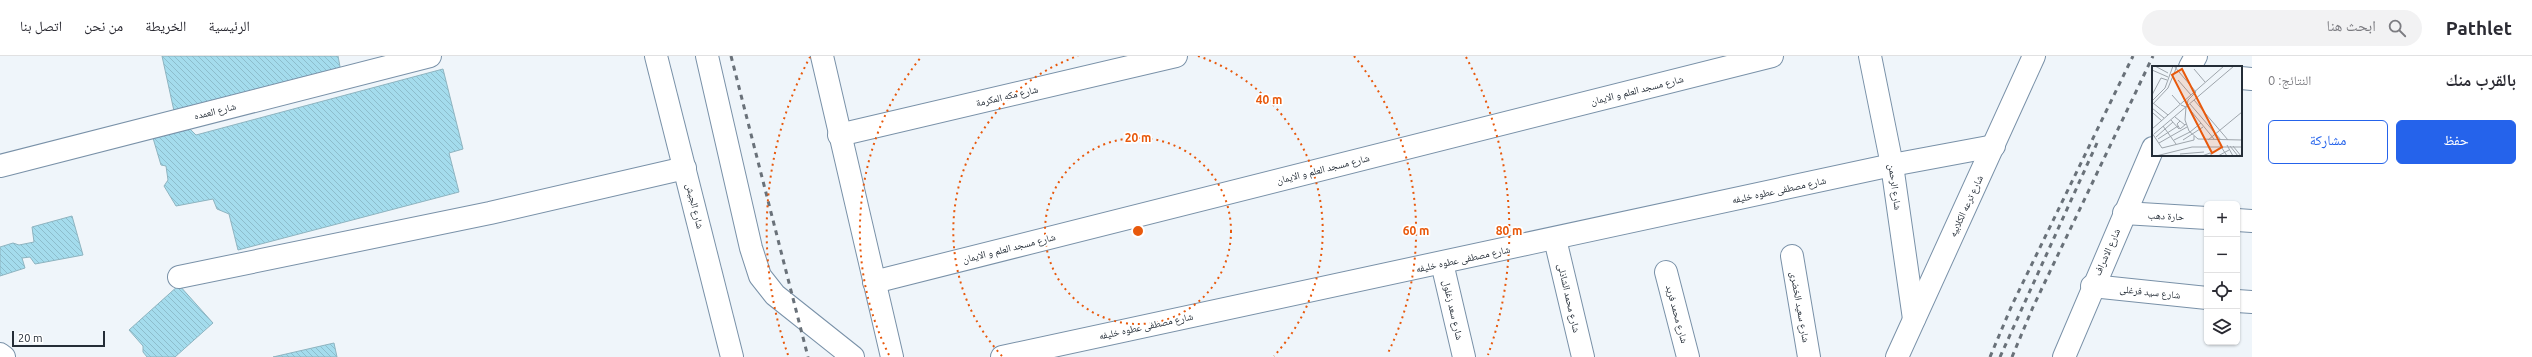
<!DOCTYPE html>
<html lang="ar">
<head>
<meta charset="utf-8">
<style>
	:root { --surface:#fff; --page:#f2f2f3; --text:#2b2b33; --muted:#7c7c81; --line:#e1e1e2; --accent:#2563eb }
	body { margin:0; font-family:Ubuntu,"Noto Naskh Arabic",sans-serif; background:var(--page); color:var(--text); direction:rtl }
	.controls { position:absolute; right:12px; bottom:12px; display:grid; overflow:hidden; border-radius:6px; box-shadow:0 1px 3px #0004 }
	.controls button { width:36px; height:36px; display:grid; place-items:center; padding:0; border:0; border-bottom:1px solid var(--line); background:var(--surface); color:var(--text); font:20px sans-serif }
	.scale { position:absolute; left:12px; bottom:10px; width:93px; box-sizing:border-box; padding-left:4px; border:2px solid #242d37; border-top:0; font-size:11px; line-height:14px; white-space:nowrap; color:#242d37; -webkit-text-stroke:3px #fff; paint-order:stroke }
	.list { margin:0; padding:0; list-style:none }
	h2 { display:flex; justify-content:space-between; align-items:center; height:52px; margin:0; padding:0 16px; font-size:17px }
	h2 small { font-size:13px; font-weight:400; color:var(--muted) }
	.actions { display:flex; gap:8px; padding:12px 16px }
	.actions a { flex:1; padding:9px 0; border:1px solid var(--accent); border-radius:6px; text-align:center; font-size:14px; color:var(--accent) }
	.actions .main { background:var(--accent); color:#fff }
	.icon { flex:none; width:22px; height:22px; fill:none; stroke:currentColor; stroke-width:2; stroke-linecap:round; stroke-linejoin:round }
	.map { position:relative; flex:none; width:2252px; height:301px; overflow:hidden; direction:ltr }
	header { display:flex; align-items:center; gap:24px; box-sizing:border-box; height:56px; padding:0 20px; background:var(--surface); border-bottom:1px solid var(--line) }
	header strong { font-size:19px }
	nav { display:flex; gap:22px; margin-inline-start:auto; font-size:14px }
	.search { width:280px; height:36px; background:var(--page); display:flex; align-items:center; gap:10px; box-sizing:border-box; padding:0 14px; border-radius:22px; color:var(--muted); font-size:15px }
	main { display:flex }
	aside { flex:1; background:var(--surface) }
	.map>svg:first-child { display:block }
	.building { fill:url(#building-back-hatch); stroke:#8eb4c0 }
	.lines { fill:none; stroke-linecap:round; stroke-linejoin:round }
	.street-casing { stroke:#7991a8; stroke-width:24 }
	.secondary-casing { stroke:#7991a8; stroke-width:24 }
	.primary-casing { stroke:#7991a8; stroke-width:24 }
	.street { stroke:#fff; stroke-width:22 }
	.secondary { stroke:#fff; stroke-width:22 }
	.primary { stroke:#fff; stroke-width:22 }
	.rail { stroke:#697179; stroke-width:3; stroke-dasharray:5 5; stroke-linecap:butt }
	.ring { fill:none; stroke:#e8590c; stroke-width:2; stroke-dasharray:2 4 }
	.labels { text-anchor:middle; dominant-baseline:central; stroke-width:3.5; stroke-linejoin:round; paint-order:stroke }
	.street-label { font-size:10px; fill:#242d37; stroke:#fff }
	.inset-road { fill:none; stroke:#9ea5ac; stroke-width:1 }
	.view { fill:#e8590c; fill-opacity:0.15; stroke:#e8590c; stroke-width:2 }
	.inset-edge { fill:none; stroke:#242d37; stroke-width:2 }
	.centre { fill:#e8590c; stroke:#fff; stroke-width:2 }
	.ring-label { font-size:12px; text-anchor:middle; font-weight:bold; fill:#e8590c; stroke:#fff; stroke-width:3.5; stroke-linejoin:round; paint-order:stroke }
</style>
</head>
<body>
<header>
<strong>Pathlet</strong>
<div class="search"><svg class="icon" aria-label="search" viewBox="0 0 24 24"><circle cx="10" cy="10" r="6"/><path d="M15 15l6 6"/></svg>ابحث هنا</div>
<nav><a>الرئيسية</a><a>الخريطة</a><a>من نحن</a><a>اتصل بنا</a></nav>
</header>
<main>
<aside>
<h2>بالقرب منك<small>النتائج: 0</small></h2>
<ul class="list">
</ul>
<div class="actions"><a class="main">حفظ</a><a>مشاركة</a></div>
</aside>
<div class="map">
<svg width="2252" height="301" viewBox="0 0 2252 301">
	<defs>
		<pattern id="building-back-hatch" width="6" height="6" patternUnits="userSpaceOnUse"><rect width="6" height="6" fill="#a4dced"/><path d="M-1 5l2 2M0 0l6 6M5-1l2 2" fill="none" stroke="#8dbdcc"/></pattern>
	</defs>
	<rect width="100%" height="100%" fill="#eff5fa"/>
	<g class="building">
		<path d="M162 0H338L341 16 174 55Z"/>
		<path d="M443 13 463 93 449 97 459 136 238 194 229 158 217 153 213 143 176 150 164 130 168 124 166 110 161 109 153 82 188 71 196 79Z"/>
		<path d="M72 160 83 199 35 208 30 201 22 202 25 212 0 220V191L13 187 19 189 34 186 32 171Z"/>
		<path d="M179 229 213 267 175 301H147L143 296V290L129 274Z"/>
		<path d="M334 287 337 301H273Z"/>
	</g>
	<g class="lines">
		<g class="street-casing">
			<g id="street">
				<path d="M707 0 751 192 760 220 775 239 853 301"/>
				<path d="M822 0 892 301"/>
				<path d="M1870 0 1892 109 1914 263"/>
				<path d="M2241 22 2252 23"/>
				<path d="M839 79 1176 0"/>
				<path d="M0 110 430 0"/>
				<path d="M2124 157 2207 162"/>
				<path d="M2237 164 2252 165"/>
				<path d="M1555 183 1583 301"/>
				<path d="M1792 200 1809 301"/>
				<path d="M1442 207 1464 301"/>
				<path d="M1666 216 1688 301"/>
				<path d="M179 221 490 157 685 112"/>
				<path d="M874 226 1772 0"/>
				<path d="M2092 230 2207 242"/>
				<path d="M2237 245 2252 246"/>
				<path d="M1002 301 1892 109 1994 90"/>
				<path d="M1897 301 2034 0"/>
			</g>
		</g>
		<g class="secondary-casing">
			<g id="secondary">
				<path d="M2190 11 2196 0"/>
				<path d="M0 298 4 301"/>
				<path d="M2064 301 2153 92"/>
			</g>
		</g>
		<g class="primary-casing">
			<path id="primary" d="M656 0 732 301"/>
		</g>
		<use href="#street" class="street"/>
		<use href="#secondary" class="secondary"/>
		<use href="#primary" class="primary"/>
		<g class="rail">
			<path d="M731 0 808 301"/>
			<path d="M1990 301 2012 249 2133 0"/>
			<path d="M2000 301 2097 87"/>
			<path d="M2012 301 2033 251 2153 0"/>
		</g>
	</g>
	<g class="ring">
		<circle cx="1138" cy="175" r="93"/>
		<path d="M1002 300A185 185 0 0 1 1078 0M1198 0A185 185 0 0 1 1274 300"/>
		<path d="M889 299A278 278 0 0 1 922 0M1354 0A278 278 0 0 1 1387 299"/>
		<path d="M788 299A371 371 0 0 1 810 1M1466 1A371 371 0 0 1 1488 299"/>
	</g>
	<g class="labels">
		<g class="street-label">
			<text transform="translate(1637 34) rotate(-14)">شارع مسجد العلم و الايمان</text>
			<text transform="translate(1007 40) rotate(-13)">شارع مكه المكرمة</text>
			<text transform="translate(215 55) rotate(-14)">شارع العمده</text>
			<text transform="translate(1323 113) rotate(-14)">شارع مسجد العلم و الايمان</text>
			<text transform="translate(1895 131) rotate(82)">شارع الرحمن</text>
			<text transform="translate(1779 134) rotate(-12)">شارع مصطفى عطوه خليفه</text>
			<text transform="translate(695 150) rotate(76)">شارع الجيش</text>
			<text transform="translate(1966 150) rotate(-65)">شارع ترعه الكلابيه</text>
			<text transform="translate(2166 160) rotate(3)">حارة دهب</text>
			<text transform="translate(1009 192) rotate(-14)">شارع مسجد العلم و الايمان</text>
			<text transform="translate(2107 196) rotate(-66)">شارع الاشراف</text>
			<text transform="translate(1463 203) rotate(-12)">شارع مصطفى عطوه خليفه</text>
			<text transform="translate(2150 236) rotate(6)">شارع سيد فرغلى</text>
			<text transform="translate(1569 242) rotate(77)">شارع محمد الشاذلى</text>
			<text transform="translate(1800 251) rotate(80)">شارع سعيد الخضرى</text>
			<text transform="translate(1453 254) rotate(77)">شارع سعد زغلول</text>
			<text transform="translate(1677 258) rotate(75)">شارع محمد فريد</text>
			<text transform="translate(1146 270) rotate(-12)">شارع مصطفى عطوه خليفه</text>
		</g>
	</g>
	<g transform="translate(2152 10)">
		<rect width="90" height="90" fill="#eff5fa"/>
		<path class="inset-road" d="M3 0 16 7M22 0 44 26 36 34 35 40 62 73M42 3 53 16M0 4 16 11M26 14 39 29M0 29 9 12 15 14M20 29 28 38M42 34 76 74M0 35 13 22 21 0M1 37 16 49M38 38 69 74M0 39 16 22 25 0M29 39 34 41 33 54 37 65 46 73 90 74M0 42 12 52M1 47 10 55M23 51 33 59M19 54 27 63M28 55 25 58 28 63 34 58M11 60 24 78M0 63 72 0M38 66 49 57M0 67 10 82 42 74V70M2 68 82 0M4 71 21 56M6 73 26 60M22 74 38 66M31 74 51 61M56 74 90 46M7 77 35 61M68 79 75 90M75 79 81 90M78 80 86 90M81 80 89 90M28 88 52 86M4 90 40 81H90M50 90 58 87 60 90M66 90 77 84"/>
		<path class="view" d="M30 3 70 81 60 87 20 9Z"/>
		<rect width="90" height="90" class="inset-edge"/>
	</g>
	<circle cx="1138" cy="175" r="6" class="centre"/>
	<g class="ring-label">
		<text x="1269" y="48">40 m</text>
		<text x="1138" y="86">20 m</text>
		<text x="1416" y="179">60 m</text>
		<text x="1509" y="179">80 m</text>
	</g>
</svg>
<div class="controls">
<button>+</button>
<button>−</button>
<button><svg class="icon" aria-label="locate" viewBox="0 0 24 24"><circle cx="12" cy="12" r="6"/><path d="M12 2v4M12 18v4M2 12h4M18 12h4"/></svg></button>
<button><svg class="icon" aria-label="layers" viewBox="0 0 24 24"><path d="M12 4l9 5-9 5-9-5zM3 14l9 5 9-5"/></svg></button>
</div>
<div class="scale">20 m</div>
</div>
</main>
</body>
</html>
